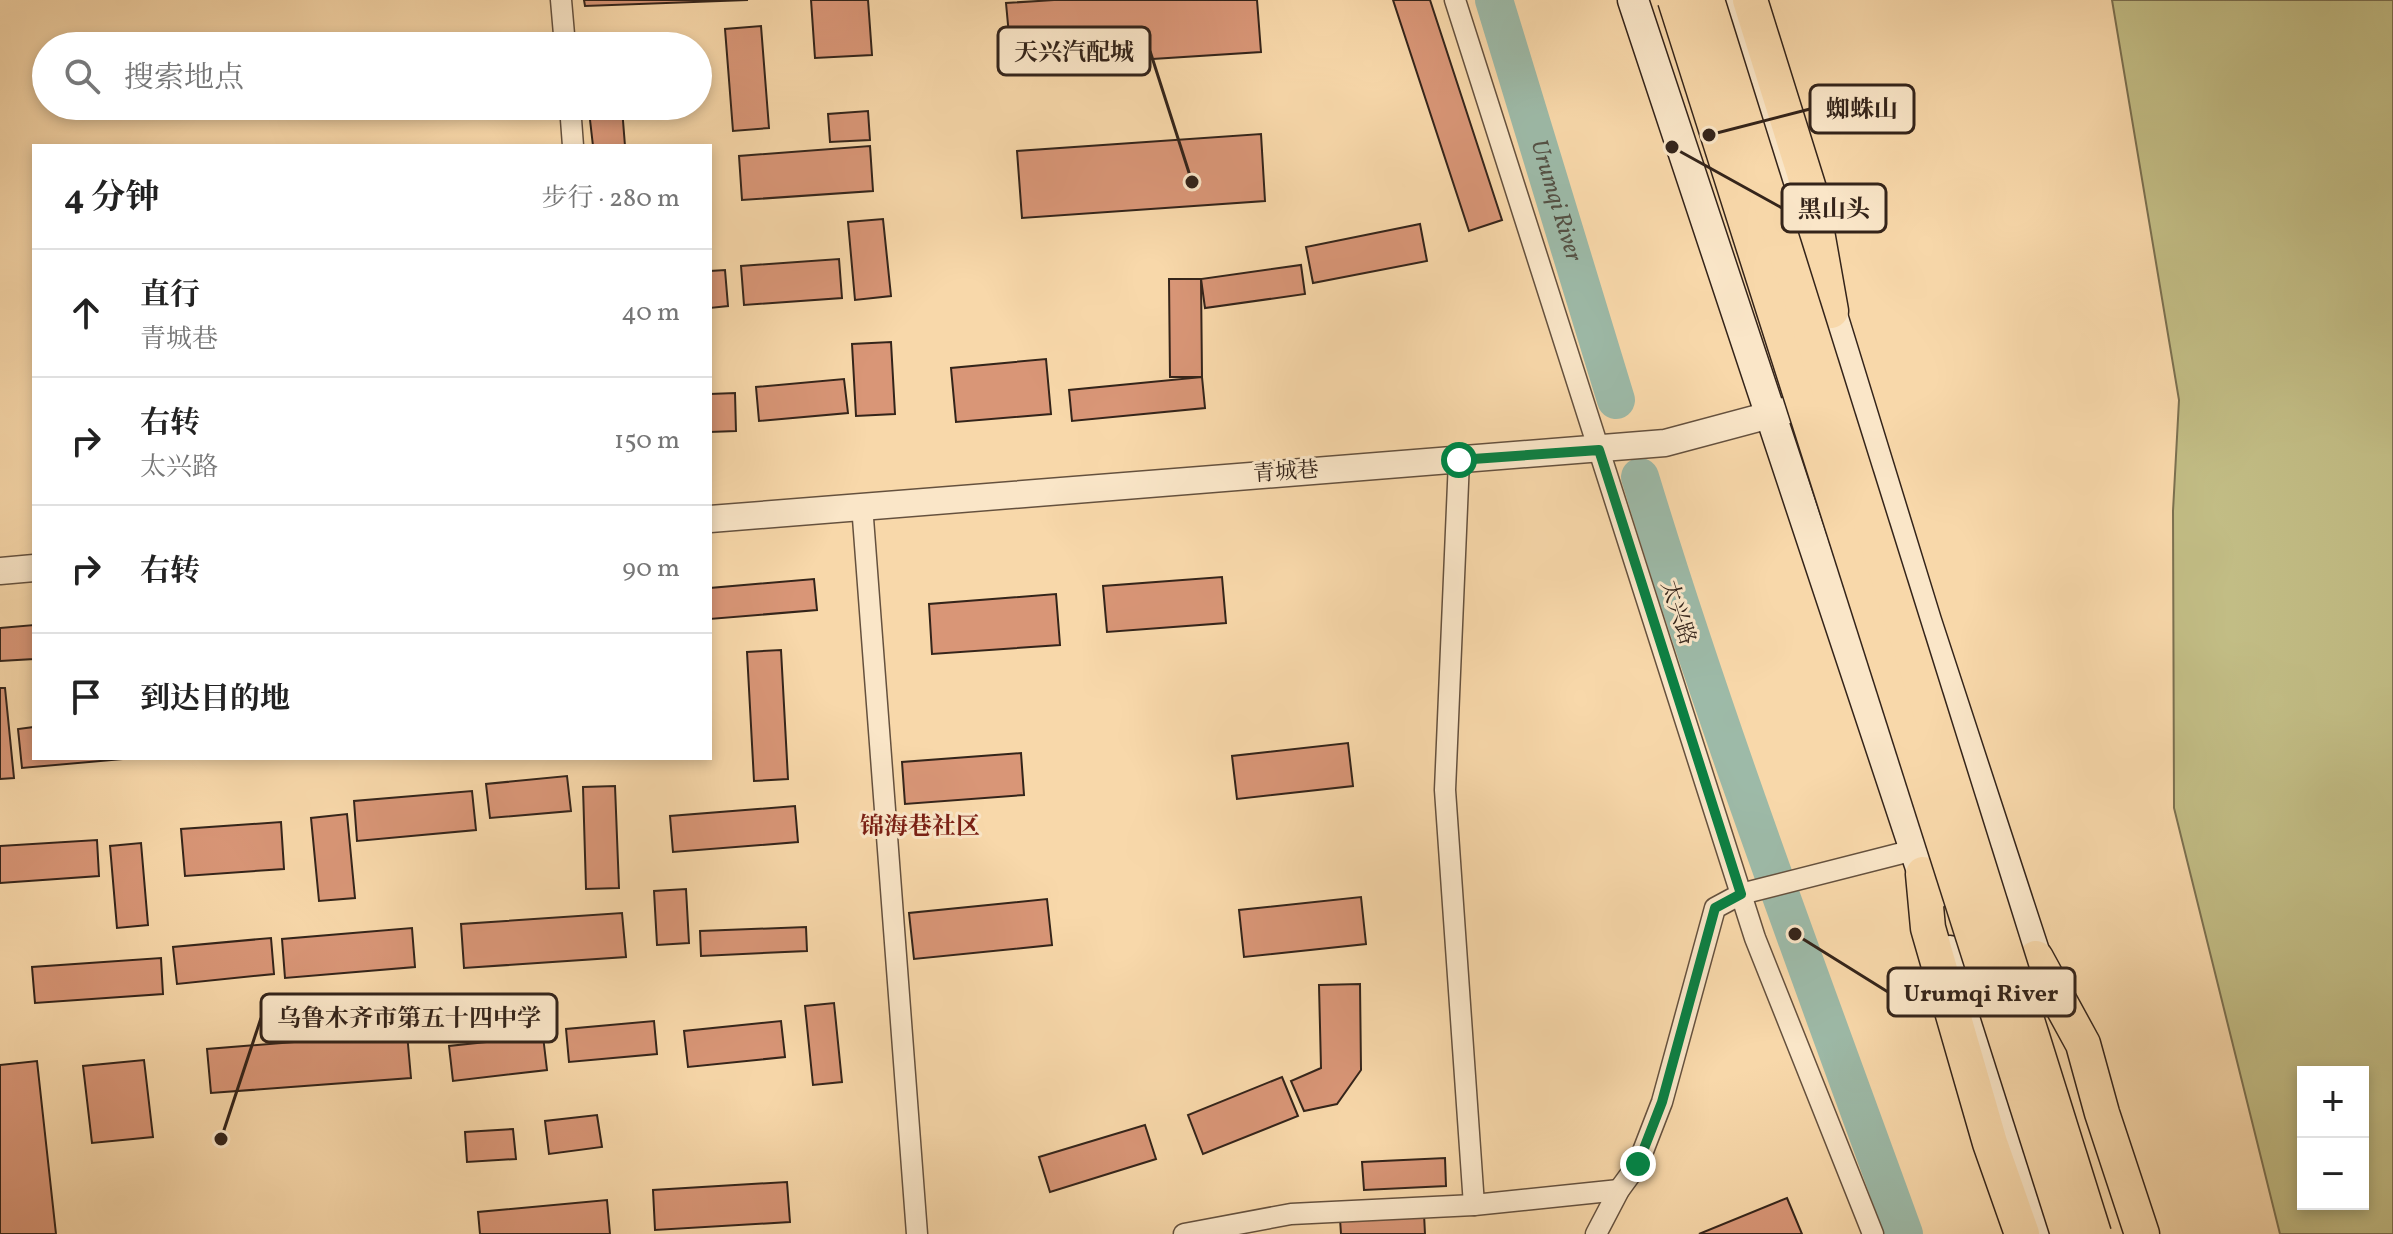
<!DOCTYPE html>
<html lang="zh">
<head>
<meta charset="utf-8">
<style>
	:root { --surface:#fff; --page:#f2f2f2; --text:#222; --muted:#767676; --line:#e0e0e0 }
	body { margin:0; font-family:Vollkorn,"Noto Serif SC",serif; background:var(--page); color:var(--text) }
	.controls { position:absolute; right:24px; bottom:24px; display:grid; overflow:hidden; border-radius:0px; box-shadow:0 4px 12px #0003 }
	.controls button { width:72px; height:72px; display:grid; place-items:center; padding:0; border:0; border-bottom:2px solid var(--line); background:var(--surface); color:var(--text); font:40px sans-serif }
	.stop { position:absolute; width:24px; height:24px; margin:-18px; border:6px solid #0b8043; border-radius:50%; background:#fff }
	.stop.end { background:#0b8043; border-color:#fff; box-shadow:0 2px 8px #0008 }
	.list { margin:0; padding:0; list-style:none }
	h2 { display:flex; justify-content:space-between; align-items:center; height:104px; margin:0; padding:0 32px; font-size:34px }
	h2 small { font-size:26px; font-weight:400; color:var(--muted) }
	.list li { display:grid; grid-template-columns:52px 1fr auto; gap:24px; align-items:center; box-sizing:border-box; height:128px; padding:0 32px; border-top:2px solid var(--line) }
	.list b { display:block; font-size:30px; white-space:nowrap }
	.list p { margin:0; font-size:26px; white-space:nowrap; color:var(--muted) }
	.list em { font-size:26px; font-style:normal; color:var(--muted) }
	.icon { flex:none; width:44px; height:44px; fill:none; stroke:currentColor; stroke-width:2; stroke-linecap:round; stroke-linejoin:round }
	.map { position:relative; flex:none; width:2393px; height:1234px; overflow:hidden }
	.search { position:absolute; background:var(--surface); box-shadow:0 4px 12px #0003; left:32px; top:32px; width:680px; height:88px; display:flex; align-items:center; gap:20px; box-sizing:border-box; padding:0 28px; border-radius:44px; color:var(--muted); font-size:30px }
	.panel { position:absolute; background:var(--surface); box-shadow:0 4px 12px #0003; left:32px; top:144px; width:680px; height:616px; border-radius:0px }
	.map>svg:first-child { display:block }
	.green { fill:#c2bd85; stroke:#7b7050; stroke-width:2; fill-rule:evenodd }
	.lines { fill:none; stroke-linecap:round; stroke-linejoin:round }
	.river { stroke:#9dbaa8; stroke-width:38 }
	.building { fill:#d99677; stroke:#34241a; stroke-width:2 }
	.minor-casing { stroke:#65513e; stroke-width:23 }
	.tertiary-casing { stroke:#65513e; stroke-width:29 }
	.secondary-casing { stroke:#34241a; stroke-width:33 }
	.trunk-casing { stroke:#34241a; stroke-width:37 }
	.minor { stroke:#fae6c8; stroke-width:20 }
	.tertiary { stroke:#fae6c8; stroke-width:26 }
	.secondary { stroke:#fae6c8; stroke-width:30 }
	.trunk { stroke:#f8d8aa; stroke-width:34 }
	.trunk-bridge-casing { stroke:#34241a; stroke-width:37; stroke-linecap:butt }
	.trunk-bridge { stroke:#f8d8aa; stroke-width:34 }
	.route { stroke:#0b8043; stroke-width:10 }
	.labels { text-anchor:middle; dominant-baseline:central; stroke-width:6; stroke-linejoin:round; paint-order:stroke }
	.street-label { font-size:22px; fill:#34241a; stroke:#fae6c8 }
	.water-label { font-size:24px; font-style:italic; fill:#545145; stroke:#fae6c8 }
	.neighbourhood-label { font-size:24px; font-weight:bold; fill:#7a1f14; stroke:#fae6c8 }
	.leader { fill:none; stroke:#34241a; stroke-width:3 }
	.callout-dot { fill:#34241a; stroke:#fae6c8; stroke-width:3 }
	.callout { fill:#fae6c8; stroke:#34241a; stroke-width:3 }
	.callout-label { font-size:24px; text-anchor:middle; font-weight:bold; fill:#34241a }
</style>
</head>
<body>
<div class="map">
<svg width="2393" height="1234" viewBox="0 0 2393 1234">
	<rect width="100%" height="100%" fill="#f8d8aa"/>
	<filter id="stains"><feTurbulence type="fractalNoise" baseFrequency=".0025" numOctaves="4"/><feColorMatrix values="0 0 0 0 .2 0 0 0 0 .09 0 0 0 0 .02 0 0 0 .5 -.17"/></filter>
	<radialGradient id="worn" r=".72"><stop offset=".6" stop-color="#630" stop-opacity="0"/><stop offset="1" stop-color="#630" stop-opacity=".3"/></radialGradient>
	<path class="green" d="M2112 0H2393V1234H2280L2174 808 2173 511 2179 400ZM2303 1072H2363V1204H2303Z"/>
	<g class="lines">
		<g class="river">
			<path id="s1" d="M1494 0 1616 400"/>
			<path d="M1640 477C1718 733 1813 983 1904 1234"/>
		</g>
	</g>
	<g class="building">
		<path d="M584 0H748L585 6Z"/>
		<path d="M811 0H868L872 55 815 58Z"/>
		<path d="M1054 0H1257L1261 52 1012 68 1006 3Z"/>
		<path d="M1393 0H1430L1502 220 1469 231Z"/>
		<path d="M761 26 769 128 733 131 725 29Z"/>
		<path d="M622 108 625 146H593L589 111Z"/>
		<path d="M868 111 870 140 830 142 828 114Z"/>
		<path d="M1261 134 1265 201 1022 218 1017 151Z"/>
		<path d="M870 146 873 191 742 200 739 156Z"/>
		<path d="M883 219 891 296 855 300 848 222Z"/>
		<path d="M1420 224 1427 261 1313 283 1306 247Z"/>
		<path d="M839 259 842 298 744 305 741 266Z"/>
		<path d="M1301 265 1305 294 1205 308 1201 279Z"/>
		<path d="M725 270 728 306 710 308V271Z"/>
		<path d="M1169 279H1201L1202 377H1170Z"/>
		<path d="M891 342 895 414 856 416 852 344Z"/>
		<path d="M1046 359 1051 414 956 422 951 368Z"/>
		<path d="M1202 377 1205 408 1072 421 1069 390Z"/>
		<path d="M844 379 848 413 759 421 756 387Z"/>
		<path d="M735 393 736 431 710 432V394Z"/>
		<path d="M1222 577 1226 623 1107 632 1103 586Z"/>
		<path d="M814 579 817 610 710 619V588Z"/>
		<path d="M1056 594 1060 645 932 654 929 604Z"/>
		<path d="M34 625V659L0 661V628Z"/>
		<path d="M781 650 788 779 754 781 747 652Z"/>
		<path d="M0 688H5L14 778 0 779Z"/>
		<path d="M34 727V758H134L22 768 18 729Z"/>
		<path d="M1348 743 1353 786 1237 799 1232 756Z"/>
		<path d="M1021 753 1024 795 905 804 902 762Z"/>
		<path d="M567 776 571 811 490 818 486 784Z"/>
		<path d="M615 786 619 888 586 889 583 787Z"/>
		<path d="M472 791 476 830 357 841 354 801Z"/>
		<path d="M795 806 798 842 673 852 670 816Z"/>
		<path d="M347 814 355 898 319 901 311 818Z"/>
		<path d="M281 822 284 869 185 876 181 829Z"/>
		<path d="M97 840 99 876 0 883V846Z"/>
		<path d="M141 843 148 925 117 928 110 846Z"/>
		<path d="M686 889 689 943 657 945 654 891Z"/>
		<path d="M1361 897 1366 944 1244 957 1239 910Z"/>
		<path d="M1047 899 1052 945 914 959 909 913Z"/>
		<path d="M622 913 626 957 464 968 461 924Z"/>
		<path d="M806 927 807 951 701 956 700 931Z"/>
		<path d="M412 928 415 967 285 978 282 939Z"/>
		<path d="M271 938 274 974 177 984 173 947Z"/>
		<path d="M161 958 163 994 35 1003 32 967Z"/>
		<path d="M1360 984 1361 1070 1337 1104 1304 1111 1291 1081 1321 1068 1319 985Z"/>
		<path d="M834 1003 842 1082 813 1085 805 1006Z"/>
		<path d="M654 1021 657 1054 569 1062 566 1029Z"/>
		<path d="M781 1021 785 1057 688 1067 684 1031Z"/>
		<path d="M407 1033 411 1078 211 1093 207 1049Z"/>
		<path d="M543 1036 547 1070 453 1081 449 1046Z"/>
		<path d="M144 1060 153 1137 92 1143 83 1066Z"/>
		<path d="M37 1061 56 1234H0V1065Z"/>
		<path d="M1282 1077 1298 1116 1203 1154 1188 1115Z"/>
		<path d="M597 1115 602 1147 549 1154 545 1121Z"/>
		<path d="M1145 1125 1156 1159 1050 1192 1039 1157Z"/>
		<path d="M513 1129 516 1159 467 1162 465 1132Z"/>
		<path d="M1445 1158 1446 1186 1364 1190 1362 1162Z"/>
		<path d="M787 1182 790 1222 655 1230 653 1190Z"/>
		<path d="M1787 1198 1802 1234H1699Z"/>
		<path d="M607 1200 610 1234H480L478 1212Z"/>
		<path d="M1424 1214 1425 1234H1341L1340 1219Z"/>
	</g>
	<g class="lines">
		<g class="minor-casing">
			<g id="minor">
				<path d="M561 0 565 46"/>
				<path d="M1455 0 1755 938 1873 1234"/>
				<path d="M570 106 573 146"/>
				<path d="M1459 460 1445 790 1474 1205"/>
				<path d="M862 505 917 1234"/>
				<path d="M1184 1234 1291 1214 1474 1205 1619 1190"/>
				<path d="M1596 1234 1619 1190 1638 1164 1662 1102 1715 908 1741 894 1914 850"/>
			</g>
		</g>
		<g class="tertiary-casing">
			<g id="tertiary">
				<path d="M710 519 1665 443 1822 401"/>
				<path d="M0 571 34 568"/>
			</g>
		</g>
		<g class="secondary-casing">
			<g id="secondary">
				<path d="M1633 0 1931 898"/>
				<path d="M1729 0 1806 236"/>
				<path d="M1824 289 1926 621 2043 979"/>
				<path d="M1950 951 2050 1234"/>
			</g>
		</g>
		<g class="trunk-casing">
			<g id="trunk">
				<path d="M1750 0 1810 192 1831 311"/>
				<path d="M1923 874 1928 928 1990 1143 2022 1234"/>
				<path d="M2036 958 2083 1044 2102 1113 2142 1234"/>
			</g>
		</g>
		<use href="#minor" class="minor"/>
		<use href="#tertiary" class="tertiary"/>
		<use href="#secondary" class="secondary"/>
		<use href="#trunk" class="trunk"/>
		<g class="trunk-bridge-casing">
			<g id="trunk-bridge">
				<path d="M1675 0 2068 1234"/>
				<path d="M1707 0 2094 1234"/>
			</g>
		</g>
		<use href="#trunk-bridge" class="trunk-bridge"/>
	</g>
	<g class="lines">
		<path class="route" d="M1459 460 1599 450 1741 894 1715 908 1662 1102 1638 1164"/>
	</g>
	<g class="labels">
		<g class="street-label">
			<text transform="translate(1286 473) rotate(-4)">青城巷</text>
			<text transform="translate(1677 613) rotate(72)">太兴路</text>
		</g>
		<g class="water-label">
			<text stroke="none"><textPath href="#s1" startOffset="210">Urumqi River</textPath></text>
		</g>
		<g class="neighbourhood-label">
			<text x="920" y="828">锦海巷社区</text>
		</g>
	</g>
	<path class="leader" d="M1192 182L1150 51M1709 135L1810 109M1672 147L1782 208M1795 934L1888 992M221 1139L261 1018"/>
	<g class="callout-dot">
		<circle cx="1192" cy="182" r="8"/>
		<circle cx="1709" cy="135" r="8"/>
		<circle cx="1672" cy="147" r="8"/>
		<circle cx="1795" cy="934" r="8"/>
		<circle cx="221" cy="1139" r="8"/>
	</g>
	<g class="callout">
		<rect x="998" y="27" width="152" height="48" rx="8"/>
		<rect x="1810" y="85" width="104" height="48" rx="8"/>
		<rect x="1782" y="184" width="104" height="48" rx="8"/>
		<rect x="1888" y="968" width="187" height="48" rx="8"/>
		<rect x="261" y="994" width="296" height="48" rx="8"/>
	</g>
	<g class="callout-label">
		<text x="1074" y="60">天兴汽配城</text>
		<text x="1862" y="117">蜘蛛山</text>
		<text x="1834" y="217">黑山头</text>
		<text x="1981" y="1001">Urumqi River</text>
		<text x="409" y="1026">乌鲁木齐市第五十四中学</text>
	</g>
	<rect width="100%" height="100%" filter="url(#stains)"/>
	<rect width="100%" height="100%" fill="url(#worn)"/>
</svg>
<div class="controls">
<button>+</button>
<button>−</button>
</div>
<div class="stop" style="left:1459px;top:460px"></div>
<div class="stop end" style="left:1638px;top:1164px"></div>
<div class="search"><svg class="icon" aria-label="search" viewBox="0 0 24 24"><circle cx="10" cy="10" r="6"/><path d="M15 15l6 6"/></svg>搜索地点</div>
<section class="panel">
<h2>4 分钟<small>步行 · 280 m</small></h2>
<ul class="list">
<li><svg class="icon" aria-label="ahead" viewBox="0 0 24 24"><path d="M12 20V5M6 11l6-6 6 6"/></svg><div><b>直行</b><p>青城巷</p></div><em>40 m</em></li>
<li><svg class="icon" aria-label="right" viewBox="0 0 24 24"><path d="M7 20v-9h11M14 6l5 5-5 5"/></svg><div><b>右转</b><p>太兴路</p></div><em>150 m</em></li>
<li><svg class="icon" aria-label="right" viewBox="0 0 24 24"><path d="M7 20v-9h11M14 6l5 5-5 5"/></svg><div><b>右转</b></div><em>90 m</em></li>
<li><svg class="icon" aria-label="arrive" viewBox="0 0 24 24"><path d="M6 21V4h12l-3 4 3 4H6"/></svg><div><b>到达目的地</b></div></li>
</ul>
</section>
</div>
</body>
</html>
